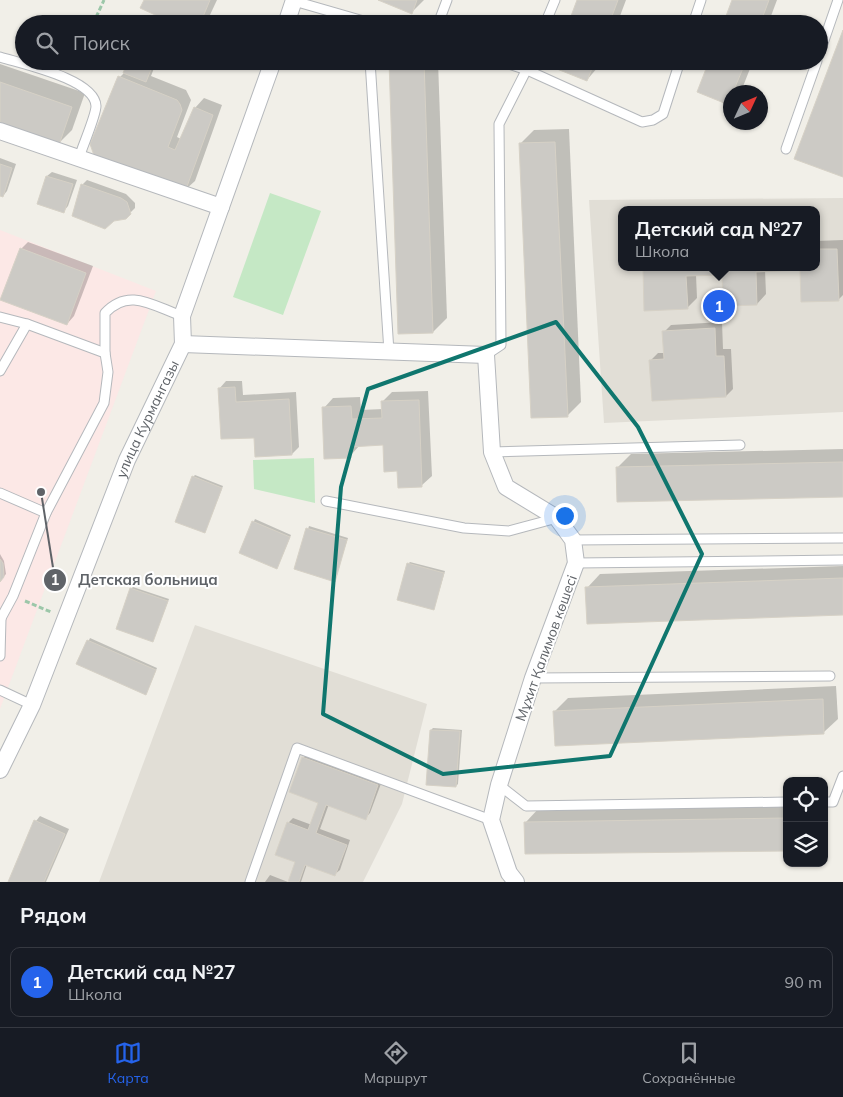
<!DOCTYPE html>
<html lang="ru">
<head>
<meta charset="utf-8">
<style>
	:root { --surface:#171b24; --page:#242831; --text:#f1f3f6; --muted:#9ea1a6; --line:#363941; --accent:#2563eb }
	body { margin:0; font-family:Mulish,sans-serif; background:var(--page); color:var(--text) }
	.controls { position:absolute; right:15px; bottom:15px; display:grid; overflow:hidden; border-radius:10px; box-shadow:0 1px 4px #0004 }
	.controls button { width:45px; height:45px; display:grid; place-items:center; padding:0; border:0; border-bottom:1px solid var(--line); background:var(--surface); color:var(--text); font:25px sans-serif }
	.compass { position:absolute; left:723px; top:85px; width:45px; height:45px; border-radius:50%; background:var(--surface); box-shadow:0 1px 4px #0004; rotate:46deg }
	.you { position:absolute; left:564px; top:515px; width:18px; height:18px; margin:-12px; border:4px solid #fff; border-radius:50%; background:#1a73e8; box-shadow:0 0 0 8px #1a73e833 }
	.badge { display:grid; place-items:center; width:32px; height:32px; border-radius:50%; background:var(--accent); color:#fff; font-size:16px; font-weight:700 }
	.pin { position:absolute; translate:-50% -50%; border:2px solid #fff; box-shadow:0 1px 5px #0006 }
	.popup { position:absolute; left:618px; top:206px; width:202px; height:65px; box-sizing:border-box; display:grid; place-content:center; border-radius:10px; background:var(--surface); filter:drop-shadow(0 1px 4px #0005); font-size:16px; white-space:nowrap; color:var(--muted) }
	.popup b { font-size:19px; color:var(--text) }
	.popup::after { content:''; position:absolute; left:50%; top:100%; margin-left:-10px; border:10px solid transparent; border-top-color:var(--surface) }
	.list { margin:0; padding:0; list-style:none }
	h2 { display:flex; justify-content:space-between; align-items:center; height:65px; margin:0; padding:0 20px; font-size:21px }
	h2 small { font-size:16px; font-weight:400; color:var(--muted) }
	.list li { display:grid; grid-template-columns:32px 1fr auto; gap:15px; align-items:center; box-sizing:border-box; height:70px; margin:0 10px 10px; padding:0 10px; border:1px solid var(--line); border-radius:10px }
	.list b { display:block; font-size:19px; white-space:nowrap }
	.list p { margin:0; font-size:16px; white-space:nowrap; color:var(--muted) }
	.list em { font-size:16px; font-style:normal; color:var(--muted) }
	.icon { flex:none; width:28px; height:28px; fill:none; stroke:currentColor; stroke-width:2; stroke-linecap:round; stroke-linejoin:round }
	.map { position:relative; flex:none; width:843px; height:882px; overflow:hidden }
	.search { position:absolute; background:var(--surface); box-shadow:0 1px 4px #0004; left:15px; right:15px; top:15px; height:55px; display:flex; align-items:center; gap:12px; box-sizing:border-box; padding:0 18px; border-radius:28px; color:var(--muted); font-size:19px }
	.sheet { height:145px; background:var(--surface) }
	nav { display:flex; justify-content:space-around; align-items:center; box-sizing:border-box; height:70px; border-top:1px solid var(--line); background:var(--surface); font-size:14px; color:var(--muted) }
	nav a { display:grid; justify-items:center; gap:2px }
	nav .on { color:var(--accent) }
	.map>svg:first-child { display:block }
	.education { fill:#e1ded6; fill-rule:evenodd }
	.medical { fill:#fce8e6 }
	.green { fill:#c5e8c5 }
	.shadow { fill:#0003 }
	.building { fill:#cccac5; stroke:#d6d1c6 }
	.lines { fill:none; stroke-linecap:round; stroke-linejoin:round }
	.lane-casing { stroke:#b5b8bc; stroke-width:11 }
	.street-casing { stroke:#b5b8bc; stroke-width:18 }
	.path { stroke:#9cc7a9; stroke-width:3; stroke-dasharray:5 2.5; stroke-linecap:butt }
	.lane { stroke:#fff; stroke-width:9 }
	.street { stroke:#fff; stroke-width:16 }
	.marked { fill:none; stroke:#0f766e; stroke-width:4; stroke-linejoin:round }
	.labels { text-anchor:middle; dominant-baseline:central; stroke-width:4; stroke-linejoin:round; paint-order:stroke }
	.street-label { font-size:14px; fill:#5f6368; stroke:#fff }
	.leader { fill:none; stroke:#5f6368; stroke-width:2 }
	.callout-dot { fill:#5f6368; stroke:#fff; stroke-width:2 }
	.mark-label { font-size:15px; text-anchor:middle; font-weight:bold; fill:#fff }
	.callout-label { font-size:15px; text-anchor:middle; font-weight:bold; fill:#5f6368; stroke:#fff; stroke-width:4; stroke-linejoin:round; paint-order:stroke }
</style>
</head>
<body>
<div class="map">
<svg width="843" height="882" viewBox="0 0 843 882">
	<rect width="100%" height="100%" fill="#f1efe8"/>
	<g class="education">
		<path d="M843 198V412L604 423 589 200ZM622 210H816V267H622Z"/>
		<path d="M195 625 427 704 402 804 363 882H99Z"/>
	</g>
	<path class="medical" d="M0 230 156 291 0 709Z"/>
	<g class="green">
		<path d="M270 193 321 211 283 315 233 297Z"/>
		<path d="M314 458 315 503 254 489 253 460Z"/>
	</g>
	<g class="shadow">
		<path d="M145 0H217L209 17 203 24H179Z"/>
		<path d="M380 0H424L412 12Z"/>
		<path d="M578 0H626L617 24H569Z"/>
		<path d="M734 0H777L768 24H725Z"/>
		<path d="M130 61 156 63 151 76 186 90 191 100 177 137 181 139 195 108 204 98 222 105 195 181 185 190 120 77 125 72Z"/>
		<path d="M390 61H438L447 318 433 332Z"/>
		<path d="M555 61H603L587 80Z"/>
		<path d="M710 61H753L742 89 739 92H730L729 103Z"/>
		<path d="M0 64 85 93 72 130 58 144 0 123Z"/>
		<path d="M569 129 581 402 567 416 520 144 534 130Z"/>
		<path d="M0 158 16 164 7 191 3 196 0 195Z"/>
		<path d="M52 172 77 180 68 206 64 211 39 203 47 176Z"/>
		<path d="M87 180 126 194 135 203V208L125 218 82 185Z"/>
		<path d="M802 206 803 210H768L769 208Z"/>
		<path d="M843 240V295L838 300 801 269 765 270 766 294 757 304 723 274 696 275 697 298 687 308 644 267H816V241Z"/>
		<path d="M28 242 93 266 74 316 67 324 21 249Z"/>
		<path d="M722 322 723 349H731L733 389 726 396 651 360 658 353H665L664 332 671 325Z"/>
		<path d="M226 381H242L243 395 296 392 299 447 292 454 255 437 219 389Z"/>
		<path d="M428 391 432 476 422 485 398 470 384 444 360 445 350 456 324 408 333 398 360 397 361 410 383 409 382 402 392 392Z"/>
		<path d="M843 449V495L617 468 631 454Z"/>
		<path d="M195 475 223 486 205 532 193 477Z"/>
		<path d="M255 519 291 535 278 566 240 552Z"/>
		<path d="M309 526 348 538 334 580 296 569Z"/>
		<path d="M0 554 4 561 6 574 0 581Z"/>
		<path d="M410 562 445 571 434 609 408 564Z"/>
		<path d="M843 566V614L587 588 600 574Z"/>
		<path d="M133 587 169 599 153 640 131 589Z"/>
		<path d="M90 638 157 668 147 692 78 664Z"/>
		<path d="M836 686 838 719 824 732 554 712 568 698Z"/>
		<path d="M433 728 462 730 458 784 456 786 431 730Z"/>
		<path d="M308 753 382 781 370 813 365 818 329 804 320 829 350 840 340 870 335 874 307 864 301 882H289L297 861 288 823 293 818 312 825 320 802 303 758Z"/>
		<path d="M787 805V850L526 822 539 808Z"/>
		<path d="M40 816 69 829 46 882H9L36 821Z"/>
		<path d="M270 875 288 882H265Z"/>
	</g>
	<g class="building">
		<path d="M144 0H210L200 24H175L140 8Z"/>
		<path d="M378 0H417L412 14Z"/>
		<path d="M577 0H618L609 24H568Z"/>
		<path d="M732 0H769L760 24H723Z"/>
		<path d="M843 30V177L794 159Z"/>
		<path d="M128 61H138L152 67 146 82 123 73Z"/>
		<path d="M389 61H424L433 333 398 334Z"/>
		<path d="M554 61H595L587 81 552 67Z"/>
		<path d="M709 61H746L733 92H730L729 105 697 92Z"/>
		<path d="M118 76 177 100 180 104 182 110 168 147 175 150 194 107 213 115 185 192 96 161 90 144Z"/>
		<path d="M0 82 72 107 59 145 0 125Z"/>
		<path d="M555 142 568 417 531 418 519 143Z"/>
		<path d="M0 164 12 168 3 197 0 196Z"/>
		<path d="M46 176 73 184 64 213 37 204Z"/>
		<path d="M81 184 121 198 127 202 131 214 126 219 114 221 105 229 72 216Z"/>
		<path d="M20 248 86 273 67 325 0 300Z"/>
		<path d="M816 249H837L839 301 801 302 800 270 756 272 757 305 723 306 722 275 686 276 688 309 644 311 643 267H816Z"/>
		<path d="M715 328 716 356H724L726 397 652 401 649 360 664 359 662 331Z"/>
		<path d="M235 387 236 402 289 399 292 455 255 457 254 438 221 439 218 388Z"/>
		<path d="M419 400 422 487 398 488 397 471 384 472 383 445 350 447 351 458 324 459 322 407 351 406 352 419 382 418 381 401Z"/>
		<path d="M843 462V497L617 502 616 467Z"/>
		<path d="M192 476 222 488 205 533 175 522Z"/>
		<path d="M252 521 290 537 277 569 239 553Z"/>
		<path d="M306 528 347 540 335 582 294 569Z"/>
		<path d="M0 559 3 563 4 577 0 582Z"/>
		<path d="M407 563 444 573 434 610 397 600Z"/>
		<path d="M843 578V615L587 624 585 587Z"/>
		<path d="M130 588 168 601 153 642 116 629Z"/>
		<path d="M87 640 156 670 146 695 76 664Z"/>
		<path d="M823 699 824 734 555 746 553 711Z"/>
		<path d="M430 730 460 731 456 787 426 785Z"/>
		<path d="M302 757 378 785 366 820 326 805 316 833 347 845 335 876 305 865 299 882H288L295 862 275 855 287 822 308 830 318 803 289 792Z"/>
		<path d="M787 818V851L525 854 524 822Z"/>
		<path d="M34 820 65 834 44 882H8Z"/>
	</g>
	<g class="lines">
		<g class="lane-casing">
			<g id="lane">
				<path d="M294 1 374 24"/>
				<path d="M438 24 447 0"/>
				<path d="M545 24 555 0"/>
				<path d="M693 24 701 0"/>
				<path d="M819 55 838 0"/>
				<path d="M0 57C22 64 95 79 96 106 96 116 82 147 79 158"/>
				<path d="M370 61 389 352"/>
				<path d="M500 61 527 70 642 122 653 120 663 114 680 61"/>
				<path d="M786 149 817 61"/>
				<path d="M0 317 27 324 105 353"/>
				<path d="M486 355 501 345 499 124 531 61"/>
				<path d="M0 371 27 324"/>
				<path d="M492 452 740 445"/>
				<path d="M0 493 46 513"/>
				<path d="M326 501 464 528 509 531 557 518"/>
				<path d="M573 540 843 538"/>
				<path d="M576 563 843 560"/>
				<path d="M0 620 13 596 46 513 104 403 108 372 105 353V313C129 287 153 306 182 316"/>
				<path d="M0 656 1 619"/>
				<path d="M533 678 830 676"/>
				<path d="M0 690 32 705"/>
				<path d="M499 785 526 806 787 802"/>
				<path d="M824 802H833L843 776"/>
				<path d="M250 882 297 748 491 820"/>
			</g>
		</g>
		<g class="street-casing">
			<g id="street">
				<path d="M286 24 294 0"/>
				<path d="M0 131 221 207"/>
				<path d="M183 344 486 355 492 452 506 487 557 518 573 540 576 563 533 678 499 785 491 820 509 873 516 882"/>
				<path id="s1" d="M0 770 32 705 127 460 183 344 182 316 273 61"/>
			</g>
		</g>
		<g class="path">
			<path d="M93 24 104 0"/>
			<path d="M25 601 51 612"/>
		</g>
		<use href="#lane" class="lane"/>
		<use href="#street" class="street"/>
	</g>
	<path class="marked" d="M556 322 638 427 702 554 610 756 443 774 323 714 341 487 368 389Z"/>
	<g class="labels">
		<g class="street-label">
			<text stroke="none"><textPath href="#s1" startOffset="381">улица Курмангазы</textPath></text>
			<text transform="translate(546 648) rotate(-70)">Мұхит Қалимов көшесі</text>
		</g>
	</g>
	<path class="leader" d="M41 492L55 580"/>
	<g class="callout-dot">
		<circle cx="41" cy="492" r="5"/>
		<circle cx="55" cy="580" r="12"/>
	</g>
	<g class="mark-label">
		<text x="55" y="585">1</text>
	</g>
	<g class="callout-label">
		<text x="148" y="585">Детская больница</text>
	</g>
</svg>
<div class="controls">
<button><svg class="icon" aria-label="locate" viewBox="0 0 24 24"><circle cx="12" cy="12" r="6"/><path d="M12 2v4M12 18v4M2 12h4M18 12h4"/></svg></button>
<button><svg class="icon" aria-label="layers" viewBox="0 0 24 24"><path d="M12 4l9 5-9 5-9-5zM3 14l9 5 9-5"/></svg></button>
</div>
<svg class="compass" viewBox="-18 -18 36 36"><path d="M0-13l5 13h-10z" fill="#e53935"/><path d="M0 13l5-13h-10z" fill="#9ea1a6"/></svg>
<div class="you"></div>
<div class="pin badge" style="left:719px;top:306px">1</div>
<div class="popup"><b>Детский сад №27</b>Школа</div>
<div class="search"><svg class="icon" aria-label="search" viewBox="0 0 24 24"><circle cx="10" cy="10" r="6"/><path d="M15 15l6 6"/></svg>Поиск</div>
</div>
<section class="sheet">
<h2>Рядом<small></small></h2>
<ul class="list">
<li><span class="badge">1</span><div><b>Детский сад №27</b><p>Школа</p></div><em>90 m</em></li>
</ul>
</section>
<nav>
<a class="on"><svg class="icon" aria-label="map" viewBox="0 0 24 24"><path d="M3 6l6-2 6 2 6-2v14l-6 2-6-2-6 2zM9 4v14M15 6v14"/></svg>Карта</a>
<a><svg class="icon" aria-label="directions" viewBox="0 0 24 24"><path d="M12 3l9 9-9 9-9-9zM9 14v-3h6M13 9l2 2-2 2"/></svg>Маршрут</a>
<a><svg class="icon" aria-label="saved" viewBox="0 0 24 24"><path d="M7 4h10v16l-5-4-5 4z"/></svg>Сохранённые</a>
</nav>
</body>
</html>
